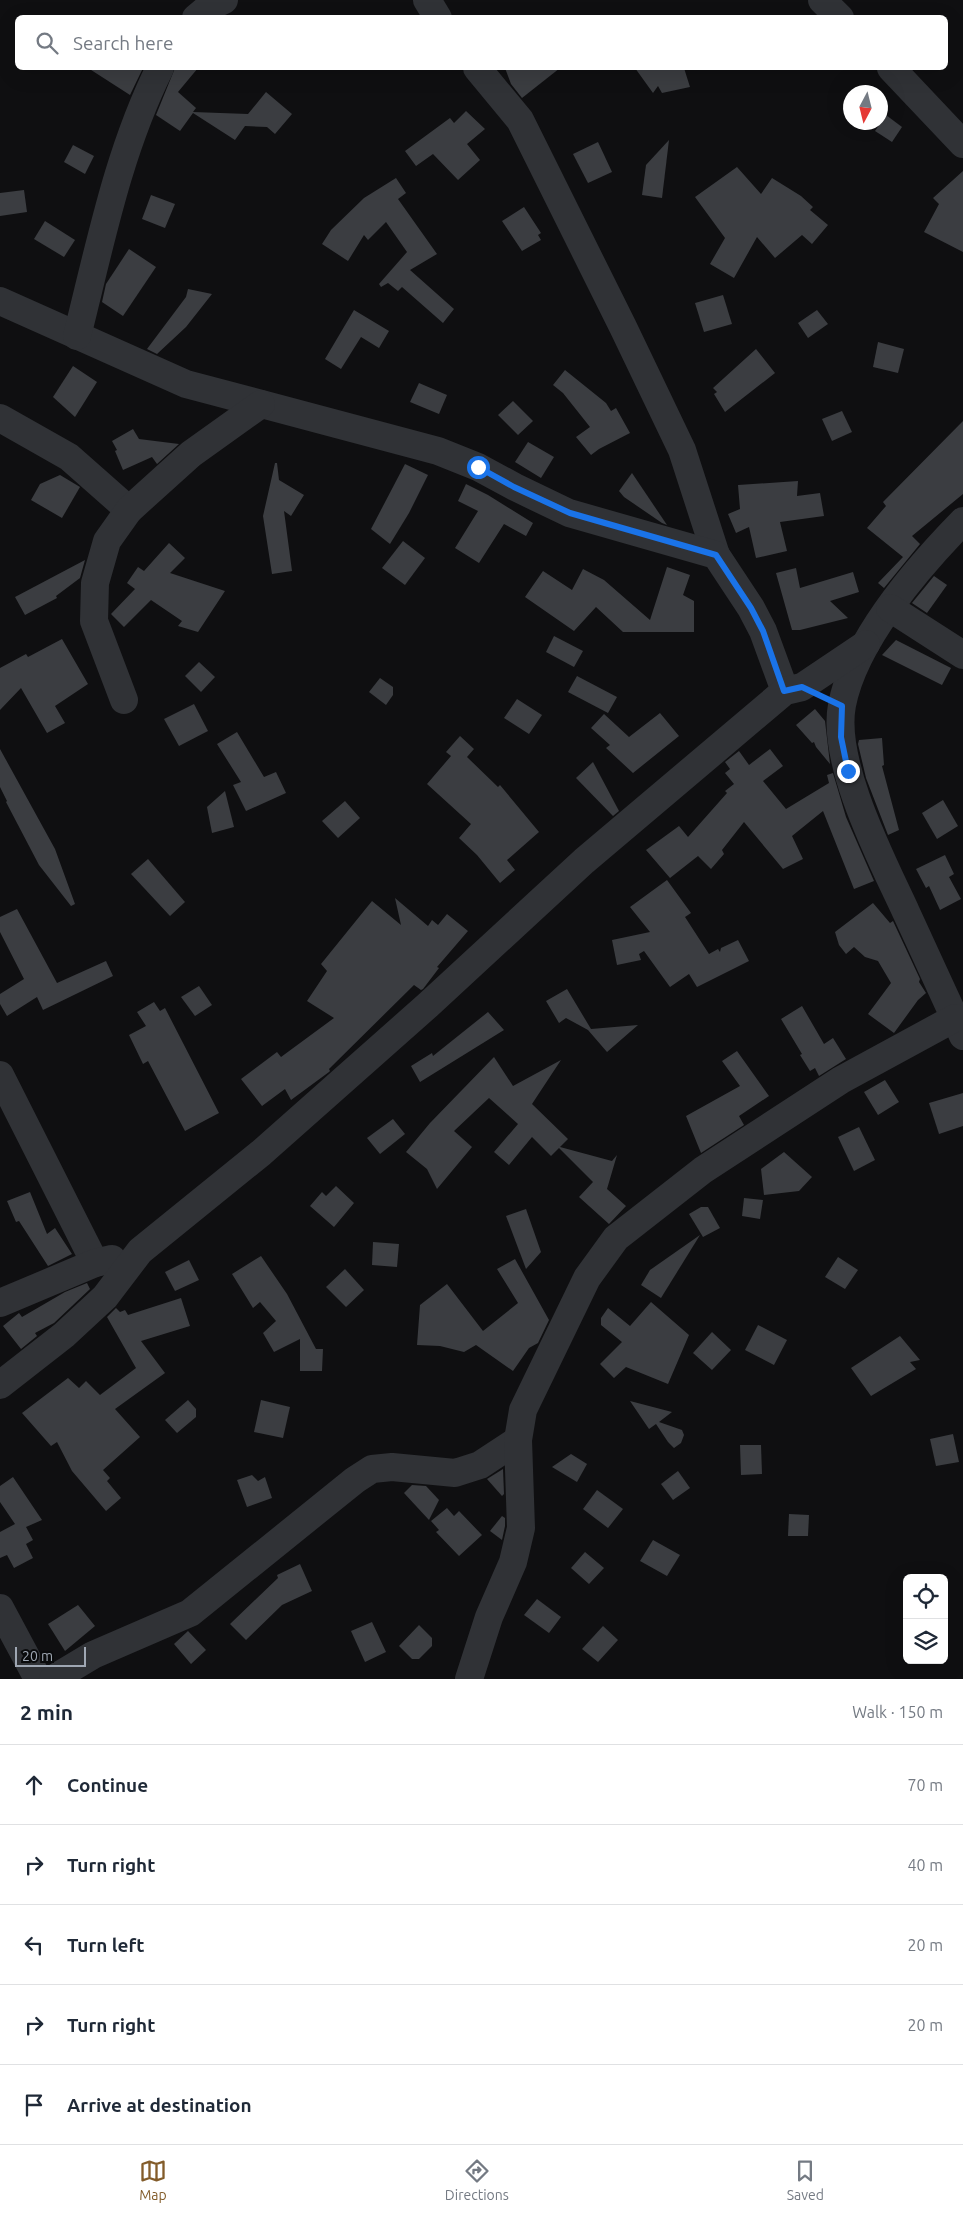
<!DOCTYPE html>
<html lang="en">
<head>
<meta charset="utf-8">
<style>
	:root { --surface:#fff; --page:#f2f2f3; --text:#1f2937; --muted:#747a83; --line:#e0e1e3; --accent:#835c2a }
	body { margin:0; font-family:Ubuntu,sans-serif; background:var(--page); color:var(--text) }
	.controls { position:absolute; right:15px; bottom:15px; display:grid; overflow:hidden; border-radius:8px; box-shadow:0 5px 20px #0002 }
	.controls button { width:45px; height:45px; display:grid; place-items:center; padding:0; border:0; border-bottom:1px solid var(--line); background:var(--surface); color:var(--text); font:25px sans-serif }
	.compass { position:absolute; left:843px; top:85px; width:45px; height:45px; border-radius:50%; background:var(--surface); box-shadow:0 5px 20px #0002; rotate:187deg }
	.scale { position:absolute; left:15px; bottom:12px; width:71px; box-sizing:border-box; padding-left:5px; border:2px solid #9fa7b3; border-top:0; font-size:14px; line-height:18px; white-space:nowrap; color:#9fa7b3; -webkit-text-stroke:4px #0a0b0c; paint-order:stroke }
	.stop { position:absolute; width:15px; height:15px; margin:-11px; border:4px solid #1a73e8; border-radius:50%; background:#fff }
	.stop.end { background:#1a73e8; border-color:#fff; box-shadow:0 1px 5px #0008 }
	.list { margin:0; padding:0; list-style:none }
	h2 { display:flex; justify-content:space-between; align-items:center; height:65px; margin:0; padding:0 20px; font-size:21px }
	h2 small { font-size:16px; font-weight:400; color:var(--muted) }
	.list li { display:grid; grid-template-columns:32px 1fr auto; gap:15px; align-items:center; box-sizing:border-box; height:80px; padding:0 20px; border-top:1px solid var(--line) }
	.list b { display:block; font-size:19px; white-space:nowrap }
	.list em { font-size:16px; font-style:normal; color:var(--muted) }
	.icon { flex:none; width:28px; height:28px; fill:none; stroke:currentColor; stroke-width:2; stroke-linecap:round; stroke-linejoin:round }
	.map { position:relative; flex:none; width:963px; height:1679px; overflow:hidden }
	.search { position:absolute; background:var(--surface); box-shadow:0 5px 20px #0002; left:15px; right:15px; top:15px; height:55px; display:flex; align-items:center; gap:12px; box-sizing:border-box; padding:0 18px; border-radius:8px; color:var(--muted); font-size:19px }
	.sheet { height:465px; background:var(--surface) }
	nav { display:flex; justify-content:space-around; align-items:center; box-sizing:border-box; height:70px; border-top:1px solid var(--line); background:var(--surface); font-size:14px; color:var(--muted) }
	nav a { display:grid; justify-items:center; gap:2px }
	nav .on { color:var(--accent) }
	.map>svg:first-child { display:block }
	.building { fill:#3b3d41 }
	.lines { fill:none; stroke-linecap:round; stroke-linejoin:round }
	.street { stroke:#303236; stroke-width:28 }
	.route { stroke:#1a73e8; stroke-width:6 }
</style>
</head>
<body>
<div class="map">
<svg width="963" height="1679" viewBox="0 0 963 1679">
	<rect width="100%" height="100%" fill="#0f0f11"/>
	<g class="building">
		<path d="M88 68H143L130 95Z"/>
		<path d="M175 68H198L178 92 196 108 193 112 248 114 266 92 292 114 275 134 267 127 245 126 235 140 193 113 180 131 156 115Z"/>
		<path d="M505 68H560L522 98 511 84Z"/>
		<path d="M635 68H684L690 87 662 93 658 86 653 93Z"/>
		<path d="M466 111 485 129 467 144 480 160 458 180 433 154 416 166 405 151 450 118 454 123Z"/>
		<path d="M886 115 902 127 892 142 875 131Z"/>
		<path d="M669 140 662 198 642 195 646 165Z"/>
		<path d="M598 142 612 172 588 183 573 154Z"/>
		<path d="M73 145 94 156 85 174 64 162Z"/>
		<path d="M737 167 761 194 772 178 801 196 813 207 810 210 828 225 812 244 802 235 775 258 757 237 734 278 710 264 725 238 695 197Z"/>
		<path d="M963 171V252L924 232 939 204 933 198Z"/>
		<path d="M396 178 406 193 398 199 437 254 410 270 454 309 443 323 402 287 398 291 388 283 381 287 379 284 407 252 386 222 368 240 364 235 348 261 322 244 331 230 364 198Z"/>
		<path d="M24 190 27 212 0 216V193Z"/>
		<path d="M151 195 175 204 165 228 142 219Z"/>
		<path d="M524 207 541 233 538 235 541 240 522 251 502 221Z"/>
		<path d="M45 221 75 240 64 257 34 239Z"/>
		<path d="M129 249 156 267 123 316 102 302 106 284Z"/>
		<path d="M188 289 212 294 186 327 157 354 147 349 186 297Z"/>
		<path d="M723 295 732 324 704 332 695 303Z"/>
		<path d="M354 310 389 331 379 348 361 337 341 369 325 359Z"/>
		<path d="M817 310 828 324 808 338 798 323Z"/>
		<path d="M878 342 904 349 898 373 873 367Z"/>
		<path d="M756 349 775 373 725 412 714 394 717 392 713 388Z"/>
		<path d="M73 366 97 382 75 417 53 397Z"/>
		<path d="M565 370 606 403 611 411 616 408 630 433 599 449 591 455 576 437 590 427 563 393 553 385Z"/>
		<path d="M419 383 447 395 439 414 410 402Z"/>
		<path d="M513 401 533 421 518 435 498 415Z"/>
		<path d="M842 411 852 432 832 441 822 419Z"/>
		<path d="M963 421V494L912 536 920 544 884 588 878 583 903 557 867 528 886 506 883 502Z"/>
		<path d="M133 429 139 439 179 444 157 464 152 457 123 470 115 451 117 450 112 441Z"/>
		<path d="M528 442 554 457 541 478 515 462Z"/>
		<path d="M275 463H277L279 480 304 495 291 516 284 511 292 571 272 574 263 516Z"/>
		<path d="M405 464 428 475 409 513 390 544 371 529Z"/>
		<path d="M632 473 667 525 662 523 624 497 619 491Z"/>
		<path d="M60 475 80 487 62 518 31 500 40 484Z"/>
		<path d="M798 481 797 496 820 493 824 516 780 522 787 551 756 558 749 527 736 533 728 514 740 509 738 485Z"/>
		<path d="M466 484 488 495 533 523 526 536 504 524 479 563 455 548 478 511 458 501Z"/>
		<path d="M403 541 425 558 405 585 382 568Z"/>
		<path d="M169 543 185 558 170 573 225 591 198 632 178 626 182 621 151 600 124 627 111 614 135 589 127 583 138 567 144 571Z"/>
		<path d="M85 560 80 578 56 596 57 598 25 615 15 597Z"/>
		<path d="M667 567 690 575 683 595 694 601V632H623L596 607 574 631 525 597 543 571 572 590 583 569 604 580 650 620Z"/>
		<path d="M796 568 800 588 853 572 859 592 830 601 848 618 800 630H792L776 573Z"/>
		<path d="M934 576 947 585 927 613 912 603Z"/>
		<path d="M554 636 583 651 574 667 546 652Z"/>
		<path d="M62 639 88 684 55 706 65 723 47 733 21 688 0 710V668L26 654 28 657Z"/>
		<path d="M896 640 951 668 942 685 882 655Z"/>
		<path d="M199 662 215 677 201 692 185 676Z"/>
		<path d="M577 676 617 697 608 713 568 692Z"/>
		<path d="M380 678 393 687V695L386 705 369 692Z"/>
		<path d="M517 699 542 715 529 734 504 718Z"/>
		<path d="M194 704 208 731 179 746 164 719Z"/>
		<path d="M815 709 825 721 830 764 816 747 814 742 812 743 796 725Z"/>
		<path d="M660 713 679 736 633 773 606 748 610 745 591 728 604 714 629 737Z"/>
		<path d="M237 732 264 777 276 772 286 793 246 811 233 785 241 782 217 744Z"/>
		<path d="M460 736 474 749 467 757 498 787 500 785 539 832 507 860 515 870 500 883 477 855 459 838 471 824 427 784 451 756 446 752Z"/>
		<path d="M882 738 884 765 882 766 899 830 888 835 866 778 858 744 859 740Z"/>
		<path d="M0 749 55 849 75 904 71 906 39 865 6 802 7 801 0 787Z"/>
		<path d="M770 749 783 766 763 781 786 809 829 783 827 775 833 773 846 817 874 881 854 889 823 811 792 836 803 859 783 869 744 822 722 850 724 854 711 869 698 856 670 878 646 850 679 826 688 837 727 793 725 791 734 784 725 773 730 769 725 762 739 751 749 765Z"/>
		<path d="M593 762 619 811 613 816 576 778Z"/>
		<path d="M225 791 234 827 212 833 207 807Z"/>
		<path d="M943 800 958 826 937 839 922 813Z"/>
		<path d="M345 801 360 818 338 838 322 821Z"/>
		<path d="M945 855 954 874 949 877 961 899 940 910 929 886 926 888 916 869Z"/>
		<path d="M148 859 185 902 170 916 131 874Z"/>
		<path d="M667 880 691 913 685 917 709 954 718 949 720 952 721 948 738 940 749 961 697 987 689 974 670 987 644 951 639 954 641 960 617 965 612 940 650 932 630 907Z"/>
		<path d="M395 898 428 926 432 920 438 925 447 914 468 931 437 967 439 968 423 989 421 990 414 985 329 1069 330 1071 329 1072 291 1100 285 1089 262 1106 241 1079 277 1052 281 1057 334 1018 307 1001 327 971 321 964 372 901 401 925Z"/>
		<path d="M873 903 890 923 893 921 920 979 919 982 926 993 918 1000 894 1033 868 1014 891 983 878 961 865 957 854 947 846 954 839 945 835 932Z"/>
		<path d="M17 909 57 983 106 961 113 976 43 1010 37 997 7 1016 0 1004V994L24 979 0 932V917Z"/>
		<path d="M199 986 212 1005 195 1016 181 997Z"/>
		<path d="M567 989 591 1029 638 1025 607 1052 588 1030 566 1018 559 1023 546 1001Z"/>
		<path d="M154 1002 160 1011 165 1008 219 1113 185 1131 148 1061 143 1064 129 1035 146 1026 137 1012Z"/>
		<path d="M802 1006 824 1044 833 1038 846 1059 819 1076 815 1068 810 1071 800 1055 802 1054 781 1019Z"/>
		<path d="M488 1012 504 1030 420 1082 411 1066 432 1053 433 1056Z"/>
		<path d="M737 1051 769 1096 739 1116 744 1125 701 1153 686 1116 740 1086 722 1061Z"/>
		<path d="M494 1057 513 1086 561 1060 532 1104 568 1139 560 1147 612 1161 617 1155 607 1189 626 1206 609 1224 579 1197 593 1182 559 1148 551 1156 532 1137 509 1165 494 1152 518 1124 489 1098 454 1131 472 1147 437 1189 427 1169 406 1152 430 1123Z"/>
		<path d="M885 1080 899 1102 878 1115 864 1092Z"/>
		<path d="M963 1093V1126L939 1134 929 1103Z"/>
		<path d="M393 1119 405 1134 380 1154 367 1138Z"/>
		<path d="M859 1127 875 1160 854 1171 838 1137Z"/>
		<path d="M784 1152 812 1177 799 1191 764 1195 761 1169Z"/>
		<path d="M336 1186 354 1203 334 1227 310 1206 322 1192 326 1196Z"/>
		<path d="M30 1192 47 1234 55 1228 72 1254 48 1266 19 1221 16 1222 7 1201Z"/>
		<path d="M744 1198 763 1200 760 1219 742 1216Z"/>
		<path d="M701 1207H708L720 1228 703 1237 689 1214Z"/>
		<path d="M526 1209 541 1252 526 1269 506 1216Z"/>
		<path d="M700 1235 661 1298 641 1285 650 1270Z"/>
		<path d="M373 1242 399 1244 397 1267 372 1265Z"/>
		<path d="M261 1256 287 1294 316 1349H323L322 1371H300V1339L274 1352 263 1333 276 1321 260 1302 253 1308 232 1274Z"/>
		<path d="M838 1257 858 1270 845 1289 825 1277Z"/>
		<path d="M515 1259 549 1320 538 1343 529 1348 513 1371 476 1345 464 1352 440 1346 417 1345 420 1305 447 1284 483 1331 518 1303 497 1269Z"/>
		<path d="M189 1260 199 1280 175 1291 165 1272Z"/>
		<path d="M345 1269 364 1290 346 1307 326 1287Z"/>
		<path d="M87 1283 90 1289 54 1323 35 1333 37 1336 21 1349 3 1326 19 1313 22 1317 65 1292Z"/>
		<path d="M181 1298 190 1326 141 1341 165 1373 115 1409 140 1437 103 1470 110 1478 107 1481 121 1498 106 1511 72 1471 57 1442 51 1446 22 1413 68 1378 79 1388 86 1381 100 1395 136 1368 107 1317 116 1308 120 1312 125 1310 128 1315Z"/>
		<path d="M651 1302 689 1335 668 1384 626 1367 614 1378 600 1364 622 1342 601 1325V1318L608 1308 630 1326Z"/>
		<path d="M758 1325 787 1340 774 1365 745 1350Z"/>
		<path d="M712 1332 731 1350 712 1370 693 1353Z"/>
		<path d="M900 1336 920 1360 910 1362 916 1369 871 1396 851 1368Z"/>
		<path d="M188 1400 196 1409V1417L177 1433 165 1420Z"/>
		<path d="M261 1400 290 1407 283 1438 254 1432Z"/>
		<path d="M630 1401 672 1412 659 1422 682 1430 684 1435 681 1443 674 1448 668 1442 656 1424 649 1429Z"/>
		<path d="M953 1434 959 1462 936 1466 930 1439Z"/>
		<path d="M740 1445H761L762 1474 741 1475Z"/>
		<path d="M571 1454 587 1464 577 1482 552 1467Z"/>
		<path d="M503 1469 504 1494 502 1496 487 1479Z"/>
		<path d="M678 1471 690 1488 673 1500 661 1484Z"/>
		<path d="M252 1475 258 1481 265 1477 272 1498 247 1507 237 1480Z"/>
		<path d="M13 1477 42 1520 26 1527 33 1540 26 1544 33 1558 14 1568 7 1555 0 1558V1532L15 1524 0 1502V1486Z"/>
		<path d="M412 1485 426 1486 439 1500 429 1520 404 1493Z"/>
		<path d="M597 1490 623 1509 608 1528 583 1509Z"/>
		<path d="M447 1508 454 1516 459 1511 482 1535 459 1556 436 1532 439 1530 431 1521Z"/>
		<path d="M789 1514 809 1515 808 1536H788Z"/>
		<path d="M502 1516 505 1518V1526L502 1540 490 1531Z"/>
		<path d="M653 1540 680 1555 667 1576 640 1561Z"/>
		<path d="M585 1552 604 1568 589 1584 571 1568Z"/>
		<path d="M300 1564 312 1591 282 1605 246 1640 230 1624 278 1578 277 1575Z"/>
		<path d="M537 1599 561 1617 549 1633 524 1615Z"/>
		<path d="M78 1605 95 1626 65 1651 48 1624Z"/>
		<path d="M372 1622 386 1652 365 1662 351 1631Z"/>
		<path d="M419 1625 432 1638V1646L419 1659H412L399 1646Z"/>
		<path d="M603 1626 618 1640 598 1662 582 1649Z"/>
		<path d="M188 1631 206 1650 191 1664 174 1644Z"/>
	</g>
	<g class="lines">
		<g class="street">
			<path d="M427 0 438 18"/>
			<path d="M822 0 840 18"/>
			<path d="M196 18 209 7 224 0"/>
			<path d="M477 68 520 120 623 327 682 450 716 555"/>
			<path d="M891 68 963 144"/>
			<path d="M0 301 186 384 438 451 478 467 515 487 569 513 716 555 751 608 763 631 785 691"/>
			<path d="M77 336C100 245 118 152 160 68"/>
			<path d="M0 418 69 457 129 510"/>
			<path d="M963 521C918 567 854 641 842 705 831 763 882 860 906 912 925 953 944 995 963 1036"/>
			<path d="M890 608 963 655"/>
			<path d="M124 700 94 621 95 583 107 541 129 510 191 454 261 404"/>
			<path d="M0 1075 95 1263"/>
			<path d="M0 1303 95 1263 112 1259"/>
			<path d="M0 1385 64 1335 105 1297 140 1251 261 1153 428 1005 584 861 785 691 802 687 866 644"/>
			<path d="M0 1608 38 1679"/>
			<path d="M53 1679 93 1655 190 1613 355 1480 372 1469 392 1467 455 1473 480 1465 518 1440"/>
			<path d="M469 1679 489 1617 513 1562 521 1528 518 1440 523 1410 587 1278 616 1238 703 1170 841 1080 955 1018"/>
		</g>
	</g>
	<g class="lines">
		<path class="route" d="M478 467 514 487 570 513 716 555 751 608 763 631 784 691 802 687 842 706 841 737 848 771"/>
	</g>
</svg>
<div class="controls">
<button><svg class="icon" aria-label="locate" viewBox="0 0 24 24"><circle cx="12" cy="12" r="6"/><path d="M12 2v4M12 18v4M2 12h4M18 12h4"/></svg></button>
<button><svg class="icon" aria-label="layers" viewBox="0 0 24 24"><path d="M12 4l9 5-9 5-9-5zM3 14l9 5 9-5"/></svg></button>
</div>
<svg class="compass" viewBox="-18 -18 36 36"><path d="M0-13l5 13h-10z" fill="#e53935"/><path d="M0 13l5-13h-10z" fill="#747a83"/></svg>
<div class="scale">20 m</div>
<div class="stop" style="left:478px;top:467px"></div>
<div class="stop end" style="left:848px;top:771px"></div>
<div class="search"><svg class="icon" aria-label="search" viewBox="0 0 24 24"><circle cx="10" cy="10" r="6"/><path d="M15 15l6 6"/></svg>Search here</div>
</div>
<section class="sheet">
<h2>2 min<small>Walk · 150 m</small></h2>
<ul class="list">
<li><svg class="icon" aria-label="ahead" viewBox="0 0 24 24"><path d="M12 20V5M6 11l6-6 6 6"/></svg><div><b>Continue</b></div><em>70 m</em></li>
<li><svg class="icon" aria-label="right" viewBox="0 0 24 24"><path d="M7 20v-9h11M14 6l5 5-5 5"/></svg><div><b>Turn right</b></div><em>40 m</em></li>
<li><svg class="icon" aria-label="left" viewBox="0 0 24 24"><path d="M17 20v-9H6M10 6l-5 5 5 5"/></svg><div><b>Turn left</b></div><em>20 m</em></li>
<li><svg class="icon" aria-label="right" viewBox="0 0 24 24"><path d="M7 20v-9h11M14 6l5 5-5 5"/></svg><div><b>Turn right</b></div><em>20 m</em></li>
<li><svg class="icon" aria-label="arrive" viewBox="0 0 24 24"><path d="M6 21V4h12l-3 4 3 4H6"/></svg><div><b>Arrive at destination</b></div></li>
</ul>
</section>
<nav>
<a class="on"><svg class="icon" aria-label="map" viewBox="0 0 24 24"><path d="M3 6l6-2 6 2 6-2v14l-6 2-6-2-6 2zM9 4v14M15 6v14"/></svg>Map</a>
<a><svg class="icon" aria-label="directions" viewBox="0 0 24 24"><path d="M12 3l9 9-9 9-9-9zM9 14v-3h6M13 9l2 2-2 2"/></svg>Directions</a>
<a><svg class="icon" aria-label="saved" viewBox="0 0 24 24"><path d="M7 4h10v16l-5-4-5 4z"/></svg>Saved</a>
</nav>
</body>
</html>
